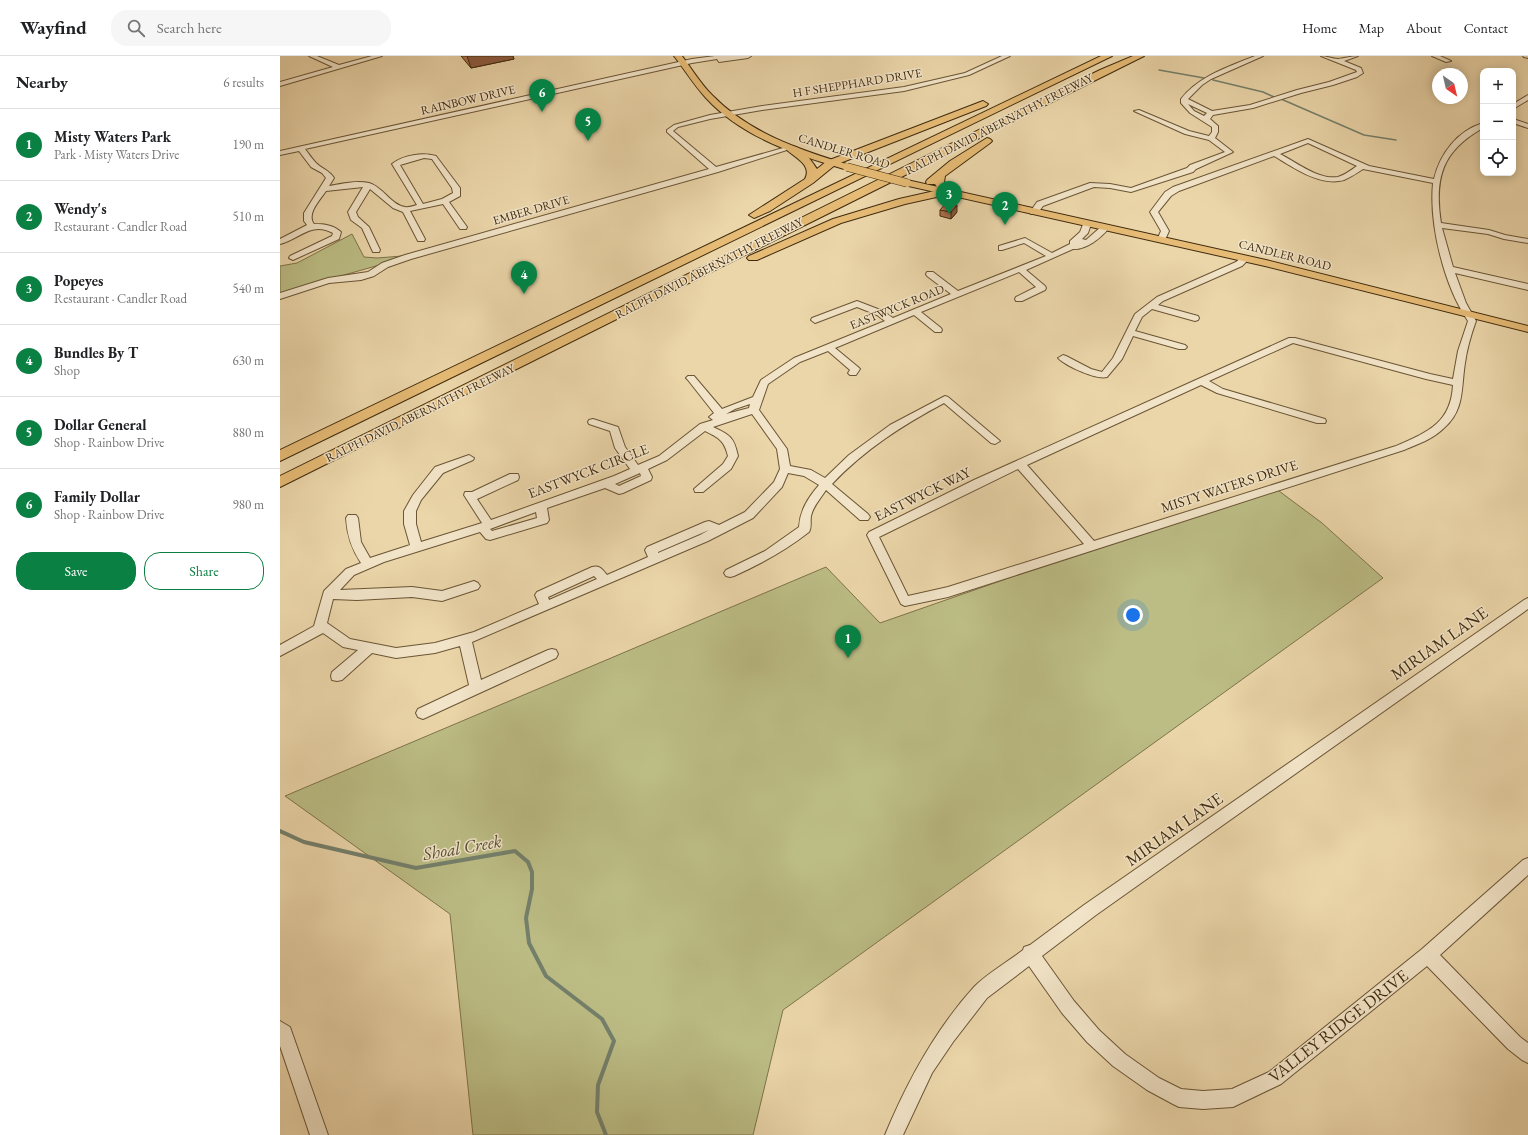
<!DOCTYPE html>
<html lang="en">
<head>
<meta charset="utf-8">
<style>
	:root { --surface:#fff; --page:#f6f6f6; --text:#202124; --muted:#757577; --line:#e0e0e0; --accent:#0b8043 }
	body { margin:0; font-family:"EB Garamond",serif; background:var(--page); color:var(--text) }
	.controls { position:absolute; right:12px; top:12px; display:grid; overflow:hidden; border-radius:8px; box-shadow:0 2px 10px #0003 }
	.controls button { width:36px; height:36px; display:grid; place-items:center; padding:0; border:0; border-bottom:1px solid var(--line); background:var(--surface); color:var(--text); font:20px sans-serif }
	.compass { position:absolute; left:1152px; top:12px; width:36px; height:36px; border-radius:50%; background:var(--surface); box-shadow:0 2px 10px #0003; rotate:146deg }
	.you { position:absolute; left:853px; top:559px; width:14px; height:14px; margin:-10px; border:3px solid #fff; border-radius:50%; background:#1a73e8; box-shadow:0 0 0 6px #1a73e833 }
	.badge { display:grid; place-items:center; width:26px; height:26px; border-radius:50%; background:var(--accent); color:#fff; font-size:13px; font-weight:700 }
	.pin { position:absolute; translate:-50% -33px; filter:drop-shadow(0 1px 2px #0008) }
	.pin::after { content:''; position:absolute; top:21px; width:14px; height:12px; background:inherit; clip-path:polygon(0 0,100% 0,50% 100%) }
	.list { margin:0; padding:0; list-style:none }
	h2 { display:flex; justify-content:space-between; align-items:center; height:52px; margin:0; padding:0 16px; font-size:17px }
	h2 small { font-size:13px; font-weight:400; color:var(--muted) }
	.list li { display:grid; grid-template-columns:26px 1fr auto; gap:12px; align-items:center; box-sizing:border-box; height:72px; padding:0 16px; border-top:1px solid var(--line) }
	.list b { display:block; font-size:15px; white-space:nowrap }
	.list p { margin:0; font-size:13px; white-space:nowrap; color:var(--muted) }
	.list em { font-size:13px; font-style:normal; color:var(--muted) }
	.actions { display:flex; gap:8px; padding:12px 16px }
	.actions a { flex:1; padding:9px 0; border:1px solid var(--accent); border-radius:16px; text-align:center; font-size:14px; color:var(--accent) }
	.actions .main { background:var(--accent); color:#fff }
	.icon { flex:none; width:22px; height:22px; fill:none; stroke:currentColor; stroke-width:2; stroke-linecap:round; stroke-linejoin:round }
	.map { position:relative; flex:none; width:1248px; height:1079px; overflow:hidden }
	header { display:flex; align-items:center; gap:24px; box-sizing:border-box; height:56px; padding:0 20px; background:var(--surface); border-bottom:1px solid var(--line) }
	header strong { font-size:19px }
	nav { display:flex; gap:22px; margin-inline-start:auto; font-size:14px }
	.search { width:280px; height:36px; background:var(--page); display:flex; align-items:center; gap:10px; box-sizing:border-box; padding:0 14px; border-radius:16px; color:var(--muted); font-size:15px }
	main { display:flex }
	aside { flex:1; background:var(--surface) }
	.map>svg:first-child { display:block }
	.green { fill:#bcbd85; stroke:#7e744a }
	.lines { fill:none; stroke-linecap:round; stroke-linejoin:round }
	.stream-far1 { stroke:#74806c; stroke-width:1.5 }
	.stream { stroke:#74806c; stroke-width:4 }
	.minor-casing { stroke:#6a5535; stroke-width:2 }
	.major-casing { stroke:#3f2a0e; stroke-width:2 }
	.highway-casing { stroke:#3f2a0e; stroke-width:2 }
	.minor { fill:#f2e4c8; fill-rule:evenodd }
	.major { fill:#e6bb75; fill-rule:evenodd }
	.highway { fill:#e6bb75; fill-rule:evenodd }
	.major-bridge-casing { stroke:#3f2a0e; stroke-width:9; stroke-linecap:butt }
	.major-bridge { stroke:#e6bb75; stroke-width:8 }
	.wall { fill:#ac704d; stroke:#3f2a0e }
	.shaded-wall { fill:#8c5b3f; stroke:#3f2a0e }
	.building { fill:#c8825a; stroke:#3f2a0e }
	.labels { text-anchor:middle; dominant-baseline:central; stroke-width:3; stroke-linejoin:round; paint-order:stroke }
	.far-street-label { font-size:12px; fill:#3f2a0e; stroke:#f2e4c8 }
	.street-label { font-size:14px; fill:#3f2a0e; stroke:#f2e4c8 }
	.near-street-label { font-size:17px; fill:#3f2a0e; stroke:#f2e4c8 }
	.near-water-label { font-size:18px; font-style:italic; fill:#554e35; stroke:#f2e4c8 }
</style>
</head>
<body>
<header>
<strong>Wayfind</strong>
<div class="search"><svg class="icon" aria-label="search" viewBox="0 0 24 24"><circle cx="10" cy="10" r="6"/><path d="M15 15l6 6"/></svg>Search here</div>
<nav><a>Home</a><a>Map</a><a>About</a><a>Contact</a></nav>
</header>
<main>
<aside>
<h2>Nearby<small>6 results</small></h2>
<ul class="list">
<li><span class="badge">1</span><div><b>Misty Waters Park</b><p>Park · Misty Waters Drive</p></div><em>190 m</em></li>
<li><span class="badge">2</span><div><b>Wendy's</b><p>Restaurant · Candler Road</p></div><em>510 m</em></li>
<li><span class="badge">3</span><div><b>Popeyes</b><p>Restaurant · Candler Road</p></div><em>540 m</em></li>
<li><span class="badge">4</span><div><b>Bundles By T</b><p>Shop</p></div><em>630 m</em></li>
<li><span class="badge">5</span><div><b>Dollar General</b><p>Shop · Rainbow Drive</p></div><em>880 m</em></li>
<li><span class="badge">6</span><div><b>Family Dollar</b><p>Shop · Rainbow Drive</p></div><em>980 m</em></li>
</ul>
<div class="actions"><a class="main">Save</a><a>Share</a></div>
</aside>
<div class="map">
<svg width="1248" height="1079" viewBox="0 0 1248 1079">
	<rect width="100%" height="100%" fill="#ebd6aa"/>
	<filter id="stains"><feTurbulence type="fractalNoise" baseFrequency=".005" numOctaves="4"/><feColorMatrix values="0 0 0 0 .2 0 0 0 0 .09 0 0 0 0 .02 0 0 0 .5 -.17"/></filter>
	<radialGradient id="worn" r=".72"><stop offset=".6" stop-color="#630" stop-opacity="0"/><stop offset="1" stop-color="#630" stop-opacity=".3"/></radialGradient>
	<g class="green">
		<path d="M72 178 84 201 97 202 135 199 0 237V210L17 207Z"/>
		<path d="M995 432 1042 467 1103 522 503 954 473 1079H193L170 858 5 740 546 511 600 567 806 495Z"/>
	</g>
	<g class="lines">
		<g class="stream-far1">
			<path d="M879 14 924 22"/>
			<path d="M933 24 983 36 994 41"/>
			<path d="M1001 43 1084 79 1116 84"/>
		</g>
		<path class="stream" d="M0 775 24 786 136 812 235 795 248 806 252 816V833L246 862 249 887 266 920 322 963 334 985 318 1029 317 1056 326 1079"/>
		<g class="minor-casing">
			<g id="minor">
				<path d="M29 0H37L59 9 92 0H102L0 30V26L53 11Z"/>
				<path d="M435 0H471L468 2 439 6 437 3 412 7 25 93C29 98 32 103 36 107 42 113 49 114 54 122L49 130C61 128 76 124 89 127 103 131 111 149 125 151 128 152 133 150 137 149L112 108C123 99 143 96 156 100L180 132V140L169 146 187 171 186 173H180L163 148 130 155 145 183 144 185H138L123 156 113 152 90 133 76 156 78 161 89 171 100 194 99 196H93L82 172 71 164 68 156 83 131 46 135C40 144 26 158 34 168 45 168 53 169 61 176L59 183 13 204 9 202 10 200 52 180 53 177C31 165 20 183 0 188V183L27 169 24 165V157L46 122 42 117 31 111 19 95 0 99V95L412 3ZM144 102 152 103 172 132 173 137 162 143 143 148 120 109Z"/>
				<path d="M722 0H730L689 19 624 35 482 54 430 63 398 71 393 75 436 111 510 90 513 92 438 116 131 203 108 211 94 220 81 224 49 227 0 243V237L48 222 88 216 102 207 125 199 429 113 387 76V74L394 69 430 59 482 50 624 31 685 17Z"/>
				<path d="M975 0H983L931 23 922 29 908 43 932 55 970 49 1017 34 1049 26 1077 16 1076 14 1041 0C1047 0 1052 3 1058 3 1062 3 1071 0 1078 0L1064 5 1081 12 1083 17 1077 21 1053 29 1021 37 973 52 933 59 930 63 938 70V76L935 82 953 96 916 113 913 116 851 136 830 132 814 131 763 150 757 158H751L750 156 757 146 810 127 830 128 851 132 907 112 910 109 945 96 929 84 905 78 854 55 859 54 909 75 929 80 932 76V71L910 57 901 47V43C919 20 948 11 975 0ZM908 48 927 57 924 60 914 55Z"/>
				<path d="M1152 0H1160L1171 5 1166 6Z"/>
				<path d="M1243 0H1248V2L1244 1Z"/>
				<path d="M1248 39V44L1233 53V48Z"/>
				<path d="M1233 63 1248 68V72L1233 67Z"/>
				<path d="M1203 67V72C1162 95 1154 122 1161 167L1209 174 1225 179 1248 183V187L1224 183 1208 178 1162 172 1173 211 1248 228V234L1175 217 1186 247 1196 265C1191 279 1187 292 1185 307 1181 331 1185 354 1164 372 1153 383 1138 388 1124 394L668 541 625 550 621 548 587 479 589 476 694 424 1009 282H1015L1150 318 1173 323 1178 295 1188 265C1164 230 1149 169 1153 127L1083 113C1077 117 1071 121 1064 124 1040 131 1013 111 994 100L899 135 891 140 878 156 889 175 884 186H878L877 184 881 175 870 156 885 136 893 131 1028 83 1089 110 1154 123C1160 98 1177 75 1203 67ZM1028 87 1077 110C1071 114 1065 119 1058 121 1038 124 1016 106 1000 98ZM1013 287 1146 323 1173 329C1171 367 1148 376 1116 390L814 485 747 409 921 329 937 337 1037 367H1045L1046 365 1045 363 943 333 929 325ZM738 413 804 488 668 531 628 540 599 481Z"/>
				<path d="M804 166H810L811 168 808 177 802 183 806 184 822 170H825L829 172C821 182 806 194 793 193L746 214 765 230 766 232 765 234 742 245H736L735 243 736 241 756 231 739 216 641 256 661 272 662 274 661 276H655L634 259 555 292 578 311 580 313 576 319H570L568 317 570 314 548 295 520 306 488 328 479 354 507 393 510 410 531 414 545 422 569 399 610 369 665 340 668 341 720 385 715 388 711 387 664 347C623 369 585 393 552 428L588 458 590 461 588 464H580L546 434C541 442 533 450 531 460 530 465 532 471 529 476 506 494 481 508 454 520L450 521 446 520 444 517 446 514 485 495 519 471C520 454 528 442 539 429L524 420 508 417 502 431 473 462 428 485 192 586 201 624 268 594 272 593 276 594 278 598 276 602 143 663 138 661 136 657 138 653 189 629 180 590 155 597 116 602 92 597 62 624 57 625 52 624 51 620 52 616 78 594 63 591 43 577 0 600V589L34 570 44 535 66 513 81 507C71 492 67 479 66 462L68 459H76L78 462 81 486 90 502 130 489 124 468V455L133 439 155 411 189 399 194 402 193 404 163 417 141 444 136 455V468L141 486 202 467 184 439 185 436H192L230 418H238L239 421 238 424 197 443 211 464 334 420 350 413 335 392 330 375 309 368 308 366 309 364 313 363 338 371 345 391 358 409 379 400 420 368 433 364 429 361 434 357 408 324 406 322 408 320H414L442 353 473 341 481 324 514 302 605 265 597 259 577 251 535 267 531 264 532 262 577 245 603 255 613 262 671 238 647 220 646 218 647 216H653L678 235 766 200 744 187 722 194H719V190L745 182 772 197 790 188V185L800 176ZM470 348 469 352 446 358 455 353ZM472 358 497 393 500 413 494 426 465 456 439 469 429 465 425 466 367 491 365 494 368 501 327 519C322 513 320 509 312 511L257 536 255 539 259 548 194 576 155 587 116 592 70 583 47 567 53 543 77 544 132 541 162 545 198 533 200 530 198 527 194 525 162 535 132 531 60 534 74 519 104 506 200 476 206 483 210 484 267 467 269 464 267 452 325 432 339 438 343 437 371 424 372 421 368 413 387 404 425 375C439 382 444 384 448 400L443 408 414 433 415 436H423L451 413 458 400C454 381 450 379 433 371ZM360 417 361 420 339 430 335 428ZM256 456 257 462 212 475 210 473ZM429 474 420 479 378 497V496ZM314 520 317 523 269 544 268 541Z"/>
				<path d="M963 200H966L970 202 962 210 883 245 878 249 918 260 919 262 918 264 915 265 872 253 862 261 855 275 905 289 907 291 905 293H899L853 280 842 303 827 321C816 324 786 310 778 302L783 299 786 300 811 313 822 316 833 302 855 258 877 241 956 206Z"/>
				<path d="M1248 542V553L816 859 762 900 794 945 819 974 845 998 879 1022 901 1033 923 1035 952 1033 989 1016 1142 893 1243 804 1248 802V819L1160 899 1240 981 1248 987V1007L1242 1004 1228 993 1147 910 1001 1028 953 1051 923 1053 899 1051 893 1048 867 1034 833 1010 807 986 782 957 749 910 707 942 673 986 652 1017 623 1079H605C627 1026 655 974 694 931 705 919 729 905 743 894L744 891 750 889 804 849 1244 544Z"/>
				<path d="M0 965 10 971 48 1079H30L0 990Z"/>
			</g>
		</g>
		<g class="major-casing">
			<g id="major">
				<path d="M394 0H402C412 13 420 27 432 39 469 77 520 94 570 109L571 111 570 113H564C514 98 462 81 426 42 414 29 405 14 394 0Z"/>
				<path d="M627 124 986 204 1248 270V276L985 210 624 129 622 127 624 125Z"/>
			</g>
		</g>
		<g class="highway-casing">
			<g id="highway">
				<path d="M821 0H832L0 405V394Z"/>
				<path d="M853 0H864L0 431V420L820 14Z"/>
				<path d="M703 45 708 48 706 50 555 109 533 127 490 155 474 162 469 159 525 123C533 108 513 101 505 92L507 90C520 87 531 104 537 113L547 105Z"/>
				<path d="M707 82 710 83 712 85 710 87 665 120 664 126 671 136 670 138 625 148 561 167 477 204H469L467 202 469 200 553 163 619 143 659 134 655 128H647L646 126 647 124 670 105Z"/>
			</g>
		</g>
		<use href="#minor" class="minor"/>
		<use href="#major" class="major"/>
		<use href="#highway" class="highway"/>
		<g class="major-bridge-casing">
			<path id="major-bridge" d="M567 111 627 127"/>
		</g>
		<use href="#major-bridge" class="major-bridge"/>
	</g>
	<g class="wall">
		<path d="M181 0H233L234 3 191 12Z"/>
		<path d="M660 154 677 156 671 163 660 160Z"/>
	</g>
	<g class="shaded-wall">
		<path d="M187 0H233L234 3 191 12Z"/>
		<path d="M677 149V156L671 163V156Z"/>
	</g>
	<path class="building" d="M666 147 677 149 671 156 660 154Z"/>
	<g class="labels">
		<g class="far-street-label">
			<text transform="translate(577 27) rotate(-9)">H F SHEPPHARD DRIVE</text>
			<text transform="translate(188 44) rotate(-13)">RAINBOW DRIVE</text>
			<text transform="translate(719 68) rotate(-27)">RALPH DAVID ABERNATHY FREEWAY</text>
			<text transform="translate(564 95) rotate(17)">CANDLER ROAD</text>
			<text transform="translate(251 154) rotate(-16)">EMBER DRIVE</text>
			<text transform="translate(1005 199) rotate(14)">CANDLER ROAD</text>
			<text transform="translate(429 212) rotate(-27)">RALPH DAVID ABERNATHY FREEWAY</text>
			<text transform="translate(617 251) rotate(-22)">EASTWYCK ROAD</text>
			<text transform="translate(140 357) rotate(-26)">RALPH DAVID ABERNATHY FREEWAY</text>
		</g>
		<g class="street-label">
			<text transform="translate(308 415) rotate(-21)">EASTWYCK CIRCLE</text>
			<text transform="translate(949 430) rotate(-18)">MISTY WATERS DRIVE</text>
			<text transform="translate(642 438) rotate(-26)">EASTWYCK WAY</text>
		</g>
		<g class="near-street-label">
			<text transform="translate(1159 587) rotate(-35)">MIRIAM LANE</text>
			<text transform="translate(894 773) rotate(-35)">MIRIAM LANE</text>
			<text transform="translate(1058 970) rotate(-38)">VALLEY RIDGE DRIVE</text>
		</g>
		<g class="near-water-label">
			<text transform="translate(182 791) rotate(-10)">Shoal Creek</text>
		</g>
	</g>
	<rect width="100%" height="100%" filter="url(#stains)"/>
	<rect width="100%" height="100%" fill="url(#worn)"/>
</svg>
<div class="controls">
<button>+</button>
<button>−</button>
<button><svg class="icon" aria-label="locate" viewBox="0 0 24 24"><circle cx="12" cy="12" r="6"/><path d="M12 2v4M12 18v4M2 12h4M18 12h4"/></svg></button>
</div>
<svg class="compass" viewBox="-18 -18 36 36"><path d="M0-13l5 13h-10z" fill="#e53935"/><path d="M0 13l5-13h-10z" fill="#757577"/></svg>
<div class="you"></div>
<div class="pin badge" style="left:568px;top:602px">1</div>
<div class="pin badge" style="left:725px;top:169px">2</div>
<div class="pin badge" style="left:669px;top:158px">3</div>
<div class="pin badge" style="left:244px;top:238px">4</div>
<div class="pin badge" style="left:308px;top:85px">5</div>
<div class="pin badge" style="left:262px;top:56px">6</div>
</div>
</main>
</body>
</html>
